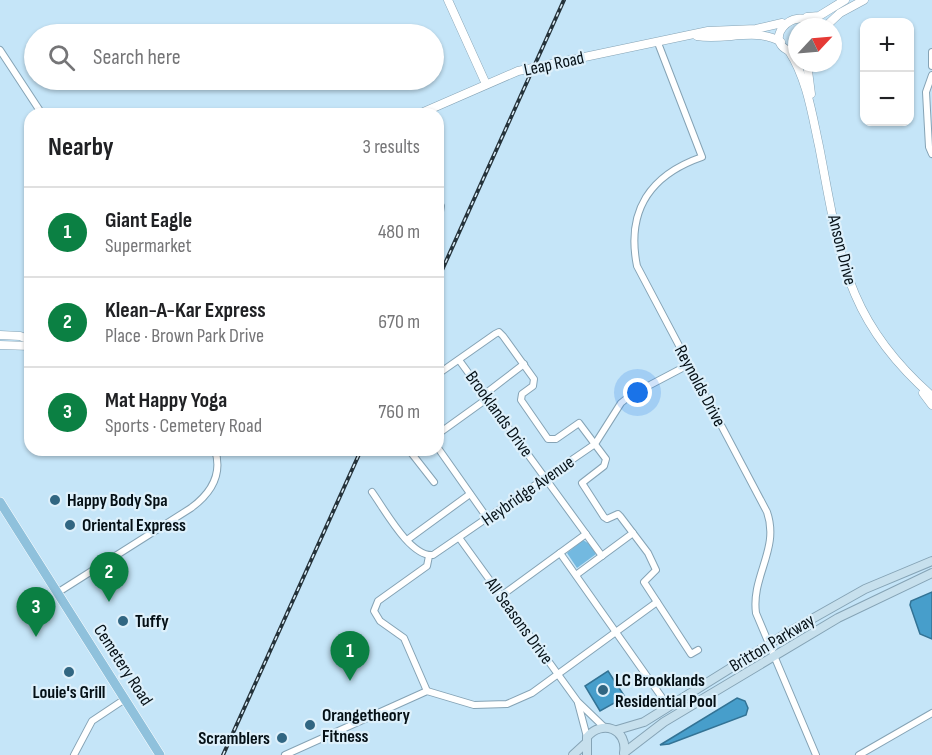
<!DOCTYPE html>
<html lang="en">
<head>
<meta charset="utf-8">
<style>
	:root { --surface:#fff; --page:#f2f2f2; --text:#202124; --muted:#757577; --line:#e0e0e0; --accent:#0b8043 }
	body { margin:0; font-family:"Sofia Sans Condensed",sans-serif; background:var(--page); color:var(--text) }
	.controls { position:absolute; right:18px; top:18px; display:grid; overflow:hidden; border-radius:12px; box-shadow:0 2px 4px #0004 }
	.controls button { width:54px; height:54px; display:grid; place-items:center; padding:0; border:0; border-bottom:2px solid var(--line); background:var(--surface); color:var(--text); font:30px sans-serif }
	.compass { position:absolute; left:788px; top:18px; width:54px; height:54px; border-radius:50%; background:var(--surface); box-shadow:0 2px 4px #0004; rotate:64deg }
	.you { position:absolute; left:638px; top:393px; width:21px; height:21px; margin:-15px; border:4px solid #fff; border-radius:50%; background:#1a73e8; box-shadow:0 0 0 9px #1a73e833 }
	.badge { display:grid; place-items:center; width:39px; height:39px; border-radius:50%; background:var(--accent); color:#fff; font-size:20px; font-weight:700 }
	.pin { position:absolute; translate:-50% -50px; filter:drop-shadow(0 2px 3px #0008) }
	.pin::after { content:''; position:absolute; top:32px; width:21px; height:18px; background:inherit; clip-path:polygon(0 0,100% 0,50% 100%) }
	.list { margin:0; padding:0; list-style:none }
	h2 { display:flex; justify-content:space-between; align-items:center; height:78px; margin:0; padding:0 24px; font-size:26px }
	h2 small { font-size:20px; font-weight:400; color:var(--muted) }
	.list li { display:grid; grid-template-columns:39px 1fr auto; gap:18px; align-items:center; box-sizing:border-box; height:90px; padding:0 24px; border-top:2px solid var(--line) }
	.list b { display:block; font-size:22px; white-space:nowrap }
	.list p { margin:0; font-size:20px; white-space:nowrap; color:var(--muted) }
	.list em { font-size:20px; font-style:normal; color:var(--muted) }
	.icon { flex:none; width:33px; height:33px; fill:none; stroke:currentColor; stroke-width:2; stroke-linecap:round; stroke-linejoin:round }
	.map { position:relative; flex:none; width:932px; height:755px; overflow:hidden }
	.search { position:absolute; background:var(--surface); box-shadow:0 2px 4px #0004; left:24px; top:24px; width:420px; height:66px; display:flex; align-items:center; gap:15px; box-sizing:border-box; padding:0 21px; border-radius:33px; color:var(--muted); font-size:22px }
	.panel { position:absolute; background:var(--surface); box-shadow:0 2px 4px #0004; left:24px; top:108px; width:420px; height:348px; border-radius:18px }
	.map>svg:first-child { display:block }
	.green { fill:#73b9e0 }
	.water { fill:#479ecb; stroke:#337395; stroke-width:1.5 }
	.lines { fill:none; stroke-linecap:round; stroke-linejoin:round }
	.minor-casing { stroke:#85a3b5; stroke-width:8 }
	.tertiary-casing { stroke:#85a3b5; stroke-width:9 }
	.secondary-casing { stroke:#85a3b5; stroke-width:10 }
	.primary-casing { stroke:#fff; stroke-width:10 }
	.minor { stroke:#fff; stroke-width:6 }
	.tertiary { stroke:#fff; stroke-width:8 }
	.secondary { stroke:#c7e0ed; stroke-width:8 }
	.primary { stroke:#8fc1dc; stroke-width:9 }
	.rail-casing { stroke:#25333b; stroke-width:4 }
	.rail { stroke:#ddf0fb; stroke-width:1.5; stroke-dasharray:4.5; stroke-linecap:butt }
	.poi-dot { fill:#316682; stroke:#ddf0fb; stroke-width:2 }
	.labels { text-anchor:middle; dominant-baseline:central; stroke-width:4.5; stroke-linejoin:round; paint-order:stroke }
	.street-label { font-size:18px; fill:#051016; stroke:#ddf0fb }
	.poi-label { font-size:18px; font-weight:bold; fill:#051016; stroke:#ddf0fb; text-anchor:start }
</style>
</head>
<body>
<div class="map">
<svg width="932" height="755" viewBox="0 0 932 755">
	<rect width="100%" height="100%" fill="#c5e5f8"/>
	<path class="green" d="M583 540 591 545 596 554 577 568 567 553Z"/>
	<g class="water">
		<path d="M932 592V639L920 634 910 605 911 601Z"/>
		<path d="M608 671 625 697 600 711 585 686Z"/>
		<path d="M737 698 745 701 748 708 746 715 669 744 660 745Z"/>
	</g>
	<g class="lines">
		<g class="minor-casing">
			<g id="minor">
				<path d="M658 43 702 157C650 175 626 211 637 266L767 512C780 549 751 576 756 613L816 755"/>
				<path d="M0 50 42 114"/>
				<path d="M932 52V66"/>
				<path d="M932 75 926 92 929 147 932 154"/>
				<path d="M438 201 441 206 438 223"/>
				<path d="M459 360 602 556"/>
				<path d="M438 374 495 334 499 332 503 336 534 379 533 386 522 394 521 400 548 439H556L579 423 606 459 604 466 582 483 604 517 607 519 618 514 620 516 648 553 656 570 644 582 691 654 698 650"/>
				<path d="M485 394 524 364"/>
				<path d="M438 434 488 398"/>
				<path d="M438 448 488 519"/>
				<path d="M409 450 434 482"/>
				<path d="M372 492C385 510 410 557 433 555L595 444 621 403 631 395 688 365"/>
				<path d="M460 539 578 702 604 727"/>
				<path d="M407 540 470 494"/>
				<path d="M560 553 668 706"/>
				<path d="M576 575 633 533"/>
				<path d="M57 593 191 508C210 494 223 475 215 450"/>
				<path d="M501 596 586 534"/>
				<path d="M427 691 404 638 380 621 374 611 378 601 427 566 429 556"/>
				<path d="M578 703 587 737"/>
				<path d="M74 755 92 721 125 699"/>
				<path d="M285 755 427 691 474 705 507 704 532 693 657 602"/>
				<path d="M859 755 932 713"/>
			</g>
		</g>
		<g class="tertiary-casing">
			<g id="tertiary">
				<path d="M448 0 486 84"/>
				<path d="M807 17 819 16 845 0"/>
				<path d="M825 27 840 13 864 0"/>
				<path d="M697 36C725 41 756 27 781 42"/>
				<path d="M789 51C807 79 812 114 819 146 840 254 844 319 932 396"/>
				<path d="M797 53C756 46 794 0 816 27"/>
				<path d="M807 63 811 94"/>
				<path d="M419 114 518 71 708 31 756 29 782 23"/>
				<path d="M0 335 20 336 30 340"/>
				<path d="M0 345 30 346"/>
				<path d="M923 393 932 405"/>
			</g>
		</g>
		<g class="secondary-casing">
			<g id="secondary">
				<path d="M617 730 644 722 787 633 865 589 932 561"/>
				<path d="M625 752 664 722 838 618 932 573"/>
				<path d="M573 755 585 744"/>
				<path d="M587 755V737C602 719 628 729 624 753"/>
			</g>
		</g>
		<g class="primary-casing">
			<path id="primary" d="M0 502 160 755"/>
		</g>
		<use href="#minor" class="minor"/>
		<use href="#tertiary" class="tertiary"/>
		<use href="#secondary" class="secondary"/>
		<use href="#primary" class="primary"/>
		<g class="rail-casing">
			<g id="rail">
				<path d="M438 279 564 0"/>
				<path d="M223 755 361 450"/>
			</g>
		</g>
		<use href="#rail" class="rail"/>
	</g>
	<g class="poi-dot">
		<circle cx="55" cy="500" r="6"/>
		<circle cx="70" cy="525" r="6"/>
		<circle cx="123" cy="621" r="6"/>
		<circle cx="69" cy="672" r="6"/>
		<circle cx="603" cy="690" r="6"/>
		<circle cx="310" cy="725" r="6"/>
		<circle cx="282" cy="738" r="6"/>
	</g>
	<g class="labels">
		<g class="street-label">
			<text transform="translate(554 64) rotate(-12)">Leap Road</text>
			<text transform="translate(842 250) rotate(76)">Anson Drive</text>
			<text transform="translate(700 386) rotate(62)">Reynolds Drive</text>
			<text transform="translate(499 414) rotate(54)">Brooklands Drive</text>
			<text transform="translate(528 491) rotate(-35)">Heybridge Avenue</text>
			<text transform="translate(519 621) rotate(54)">All Seasons Drive</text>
			<text transform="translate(772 643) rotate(-31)">Britton Parkway</text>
			<text transform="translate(123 665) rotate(57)">Cemetery Road</text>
		</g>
		<g class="poi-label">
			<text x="67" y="500">Happy Body Spa</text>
			<text x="82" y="525">Oriental Express</text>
			<text x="135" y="621">Tuffy</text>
			<text x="615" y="680">LC Brooklands<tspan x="615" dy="21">Residential Pool</tspan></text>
			<text x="69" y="692" text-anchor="middle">Louie's Grill</text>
			<text x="322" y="715">Orangetheory<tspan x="322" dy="21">Fitness</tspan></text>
			<text x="270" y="738" text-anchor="end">Scramblers</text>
		</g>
	</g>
</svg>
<div class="controls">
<button>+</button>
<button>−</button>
</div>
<svg class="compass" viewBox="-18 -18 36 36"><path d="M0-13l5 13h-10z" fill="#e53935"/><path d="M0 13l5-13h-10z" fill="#757577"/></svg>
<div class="you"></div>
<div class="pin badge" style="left:350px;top:681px">1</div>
<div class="pin badge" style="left:109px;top:602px">2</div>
<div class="pin badge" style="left:36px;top:637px">3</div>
<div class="search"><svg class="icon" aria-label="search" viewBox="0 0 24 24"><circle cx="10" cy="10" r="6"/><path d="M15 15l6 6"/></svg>Search here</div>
<section class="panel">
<h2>Nearby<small>3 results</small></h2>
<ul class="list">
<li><span class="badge">1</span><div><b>Giant Eagle</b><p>Supermarket</p></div><em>480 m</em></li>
<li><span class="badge">2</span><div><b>Klean-A-Kar Express</b><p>Place · Brown Park Drive</p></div><em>670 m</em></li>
<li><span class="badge">3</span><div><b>Mat Happy Yoga</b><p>Sports · Cemetery Road</p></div><em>760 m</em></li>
</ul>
</section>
</div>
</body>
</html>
